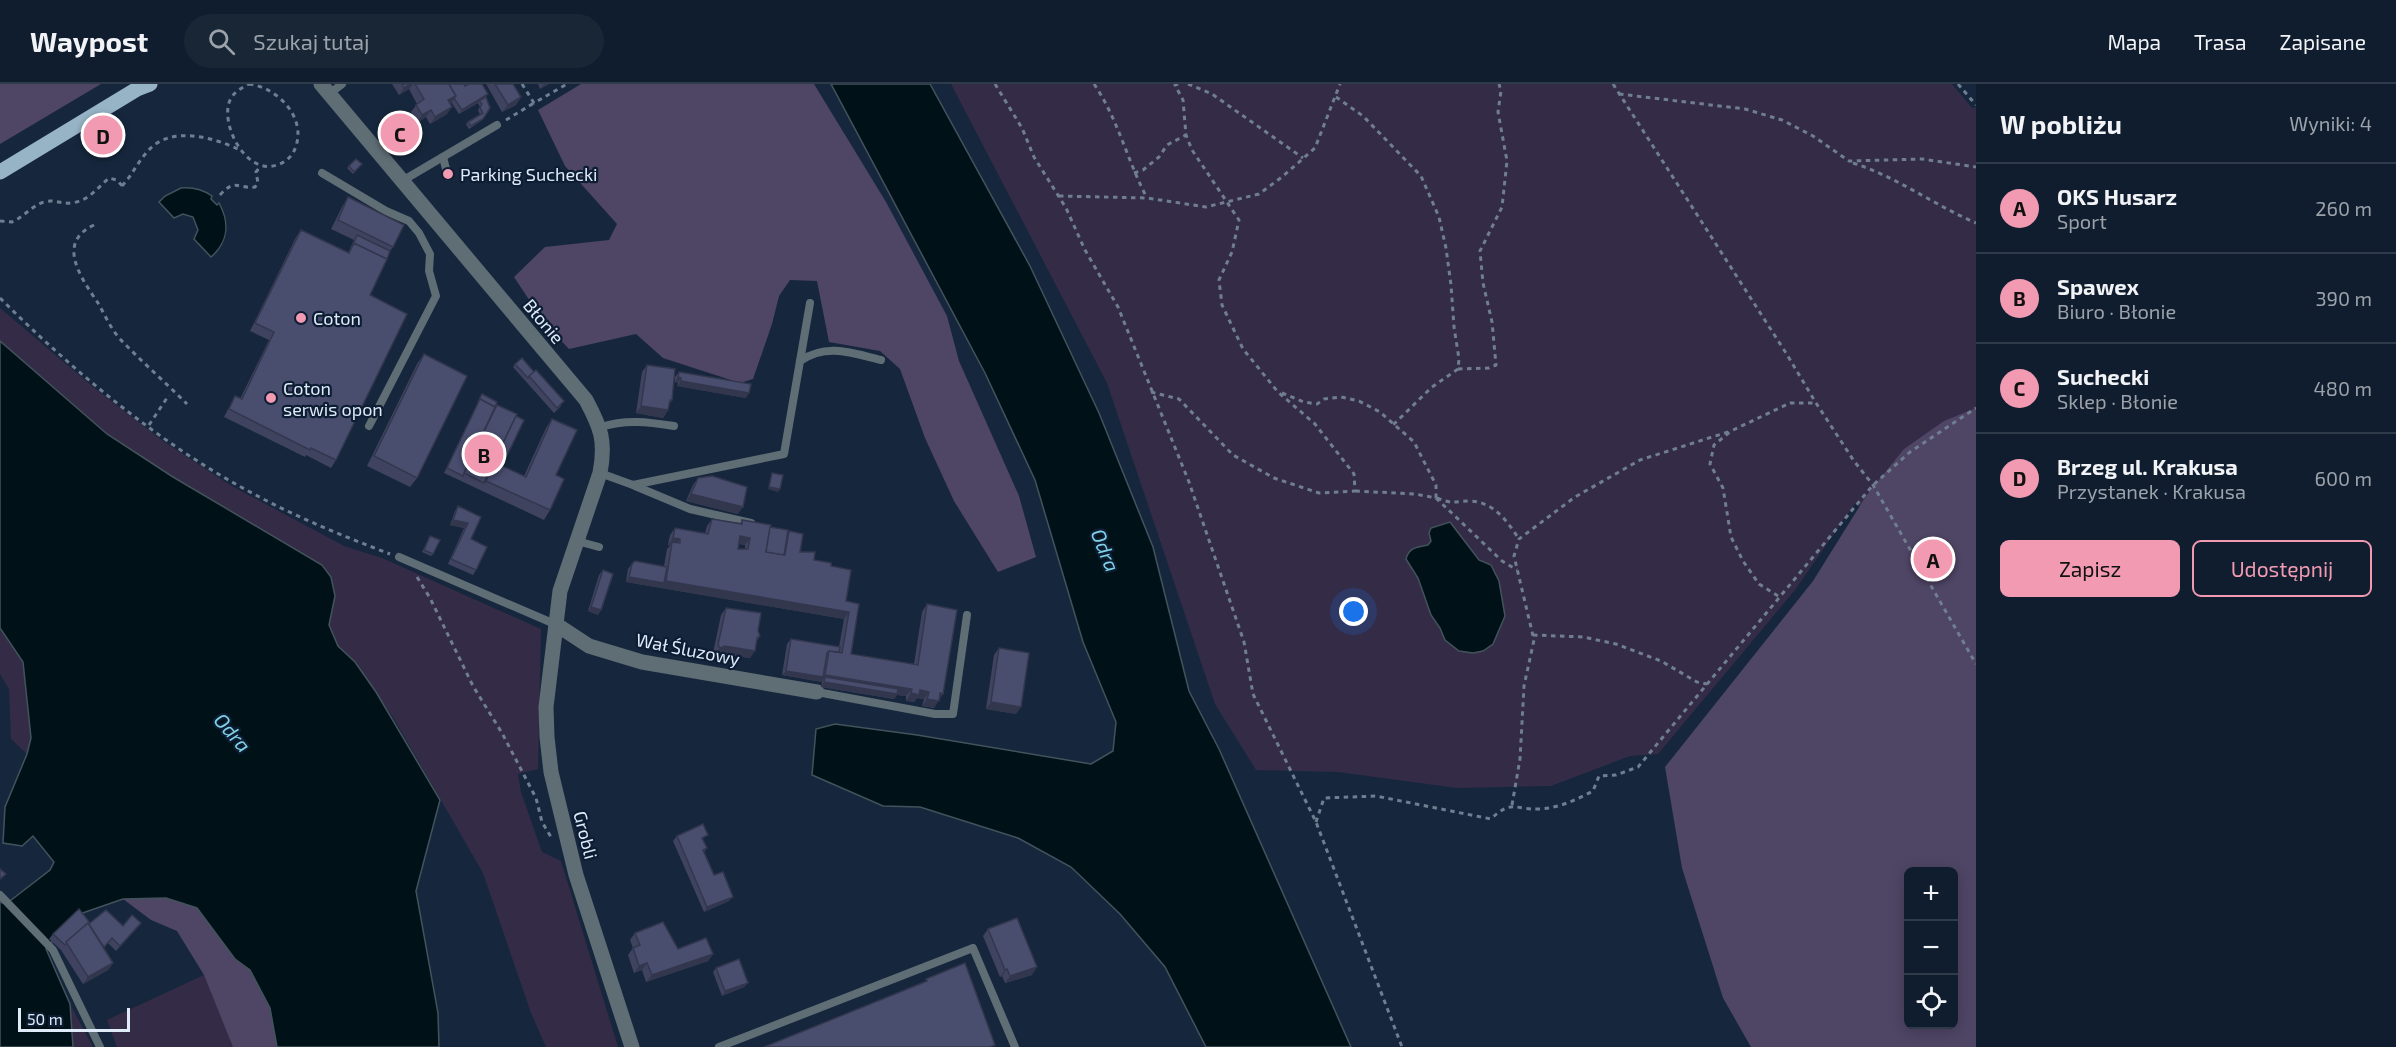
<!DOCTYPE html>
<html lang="pl">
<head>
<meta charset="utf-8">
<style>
	:root { --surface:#101d2e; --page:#192636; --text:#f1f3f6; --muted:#9ca2aa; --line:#303b4a; --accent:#f19ab2 }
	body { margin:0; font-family:"Exo 2",sans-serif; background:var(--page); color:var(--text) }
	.controls { position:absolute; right:18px; bottom:18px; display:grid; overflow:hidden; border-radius:9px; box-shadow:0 3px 15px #0003 }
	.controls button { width:54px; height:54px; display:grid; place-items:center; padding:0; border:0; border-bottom:2px solid var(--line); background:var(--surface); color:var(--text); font:30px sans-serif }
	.scale { position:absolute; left:18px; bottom:15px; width:112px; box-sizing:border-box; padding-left:6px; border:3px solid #e0ebfa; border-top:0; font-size:16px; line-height:21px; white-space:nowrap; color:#e0ebfa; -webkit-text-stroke:4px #0d1d33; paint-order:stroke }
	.you { position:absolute; left:1354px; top:528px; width:21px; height:21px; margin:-15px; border:4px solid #fff; border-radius:50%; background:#1a73e8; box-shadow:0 0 0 9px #1a73e833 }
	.badge { display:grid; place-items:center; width:39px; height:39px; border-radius:50%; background:var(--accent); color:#111; font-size:20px; font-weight:700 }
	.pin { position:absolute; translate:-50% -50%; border:3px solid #fff; box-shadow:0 2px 6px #0006 }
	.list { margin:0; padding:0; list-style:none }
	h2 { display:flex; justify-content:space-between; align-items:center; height:78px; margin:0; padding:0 24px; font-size:26px }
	h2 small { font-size:20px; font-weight:400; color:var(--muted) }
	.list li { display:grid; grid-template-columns:39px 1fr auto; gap:18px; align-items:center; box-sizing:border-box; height:90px; padding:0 24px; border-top:2px solid var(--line) }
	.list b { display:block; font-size:22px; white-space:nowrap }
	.list p { margin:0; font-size:20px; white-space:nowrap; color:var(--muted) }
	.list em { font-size:20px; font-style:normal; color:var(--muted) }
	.actions { display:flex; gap:12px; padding:18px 24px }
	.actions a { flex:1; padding:14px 0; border:2px solid var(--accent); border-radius:9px; text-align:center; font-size:21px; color:var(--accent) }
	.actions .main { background:var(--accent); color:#111 }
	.icon { flex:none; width:33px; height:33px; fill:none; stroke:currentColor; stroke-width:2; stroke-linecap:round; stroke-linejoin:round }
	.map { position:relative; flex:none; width:1976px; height:963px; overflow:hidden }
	header { display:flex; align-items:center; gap:36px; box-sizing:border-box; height:84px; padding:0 30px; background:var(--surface); border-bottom:2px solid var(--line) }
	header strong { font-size:28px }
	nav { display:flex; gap:33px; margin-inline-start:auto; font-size:21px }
	.search { width:420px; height:54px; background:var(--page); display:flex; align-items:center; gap:15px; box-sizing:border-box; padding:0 21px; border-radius:33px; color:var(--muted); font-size:22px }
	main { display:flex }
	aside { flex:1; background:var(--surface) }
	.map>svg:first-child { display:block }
	.green { fill:#342b47 }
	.forest { fill:#4f4565; fill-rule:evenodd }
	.water { fill:#001218; stroke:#43535c; stroke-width:1.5 }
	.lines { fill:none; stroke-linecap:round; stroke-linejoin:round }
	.path { stroke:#707e91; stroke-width:3; stroke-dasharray:4.5 4.5; stroke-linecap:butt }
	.service { stroke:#5f6d75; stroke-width:8 }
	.minor { stroke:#5f6d75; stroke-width:15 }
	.primary { stroke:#97b4c6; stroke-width:15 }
	.wall { fill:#3f435f; fill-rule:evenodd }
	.shaded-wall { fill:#33374e }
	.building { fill:#494e6f; stroke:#33374e; stroke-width:1.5; fill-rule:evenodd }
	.poi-dot { fill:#f19ab2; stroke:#0d1d33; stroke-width:2 }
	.labels { text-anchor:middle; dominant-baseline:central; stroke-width:4.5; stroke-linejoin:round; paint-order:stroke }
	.poi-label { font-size:18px; fill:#e0ebfa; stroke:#0d1d33; text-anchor:start }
	.street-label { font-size:18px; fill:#e0ebfa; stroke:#0d1d33 }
	.water-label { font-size:20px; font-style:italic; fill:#80d3e6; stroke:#0d1d33 }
</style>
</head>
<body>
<header>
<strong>Waypost</strong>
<div class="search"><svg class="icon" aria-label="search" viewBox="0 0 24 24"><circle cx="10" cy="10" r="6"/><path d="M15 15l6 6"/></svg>Szukaj tutaj</div>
<nav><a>Mapa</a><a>Trasa</a><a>Zapisane</a></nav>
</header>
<main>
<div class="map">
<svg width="1976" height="963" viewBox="0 0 1976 963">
	<rect width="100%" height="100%" fill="#16273d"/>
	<g class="green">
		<path d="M951 0H1952L1972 24 1976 23V621L1856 418 1795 506 1658 670 1630 672 1551 702 1457 704 1338 688 1256 686 1215 620 1107 299Z"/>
		<path d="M0 224 92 302 163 357 230 401 344 462 382 474 541 545 538 685 518 690 521 708 542 768 561 777 618 963H546L531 929 483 789 393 633 355 579 338 562 329 541 335 512 331 493 322 481 173 393 107 350 0 257Z"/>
		<path d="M0 544 23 578 31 654 27 670 11 655 9 605 0 590Z"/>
		<path d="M204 891 234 963H117L107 936Z"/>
		<path d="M70 920 93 963H73Z"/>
	</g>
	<g class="forest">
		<path d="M0 0H101L0 60Z"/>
		<path d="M581 0H814L886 118 947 232 959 277 1019 412 1036 473 998 488 954 417 925 354 900 285 880 267 829 258 817 197 790 196 779 212 772 240 753 295 740 299 663 274 636 250 569 265 545 240 514 193 545 163 609 156 617 140 565 82 538 26Z"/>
		<path d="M1976 324V963H1751L1723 914 1682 784 1665 683 1813 497 1866 412 1904 365 1944 337ZM1908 788H1954V940H1908Z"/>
		<path d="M166 814 197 824 235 875 250 886 270 924 277 963H233L204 891 177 847 151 836 123 815Z"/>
	</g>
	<g class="water">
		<path d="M831 0H930L1030 182 1099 329 1153 463 1189 607 1219 665 1351 963H1206L1165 883 1120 830 1071 783 1018 754 920 723 883 722 812 691 816 645 835 640 917 651 1091 680 1113 667 1116 638 1083 558 1035 396 985 289Z"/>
		<path d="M181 104C193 103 202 105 212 112L211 115 217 121 219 119C230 139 228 158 211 173L194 155 198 146 193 133 183 130 174 134 159 118 165 112Z"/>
		<path d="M0 257 107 350 173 393 322 481 331 493 335 512 329 541 338 562 355 578 376 608 440 716 416 807 438 929 439 963H277L270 924 250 886 235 875 197 824 166 814 123 815 74 832 46 865 70 920 73 963H0V818L6 820 50 786 54 778 33 752 22 762 3 759 5 723 27 670 31 654 23 578 0 544Z"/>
		<path d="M1450 438 1479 476 1491 481 1499 497 1505 532 1493 560 1483 567 1473 569 1459 567 1445 556 1440 544 1431 531 1418 494 1406 475C1409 463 1418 463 1428 461L1431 457 1429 449 1431 444Z"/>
	</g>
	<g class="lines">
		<g class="path">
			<path d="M249 0C276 3 306 32 296 62 293 72 286 78 277 81 245 92 218 37 231 14 235 7 242 4 249 0Z"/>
			<path d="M522 0 534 19 567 0"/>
			<path d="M995 0 1022 44 1034 73 1066 124 1085 166 1118 223 1189 398 1244 558 1253 610 1316 738 1402 963"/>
			<path d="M1094 0C1118 35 1127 76 1147 114"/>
			<path d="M1188 0 1212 10 1303 74"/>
			<path d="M1613 0 1786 269 1816 319 1854 377 1873 401 1976 580"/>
			<path d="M1958 0 1976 21"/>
			<path d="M1619 10 1745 25 1782 36 1813 52 1849 77 1922 75 1976 83"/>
			<path d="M1336 13 1363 32 1421 92 1439 133 1446 164 1451 201 1454 243 1459 275 1458 285 1432 303 1393 341"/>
			<path d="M506 36 534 19"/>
			<path d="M1853 79C1897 93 1934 121 1976 139"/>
			<path d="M1134 89 1143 86 1159 73 1167 61 1186 51"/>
			<path d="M122 102C132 91 138 78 147 68 169 41 212 53 238 65"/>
			<path d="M220 111C235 94 238 105 255 103L258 99 256 88 260 83"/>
			<path d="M1059 112 1147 114 1206 123 1259 110 1282 93 1315 64 1340 0"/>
			<path d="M0 137 12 138C24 133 31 122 44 118 54 115 61 120 71 119 89 117 97 104 109 94L117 96 125 105"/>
			<path d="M94 141C55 159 82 195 98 219 105 231 111 245 120 255 141 277 165 298 187 320"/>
			<path d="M0 214C73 287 161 361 252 409 296 433 343 452 390 470"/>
			<path d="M1458 285 1489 284 1496 281 1492 238 1483 199 1480 167 1502 123 1507 77 1498 28 1501 7 1499 0"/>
			<path d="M1151 308 1179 315 1233 371 1274 394 1319 409 1355 407 1354 390 1315 340 1278 308 1243 265 1222 221 1219 196 1232 168 1239 136 1192 66 1186 51 1183 16 1175 1 1178 0"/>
			<path d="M1282 309 1304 318 1317 320 1324 315 1341 313 1359 317 1380 328 1414 358 1436 401V414L1415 410 1355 407"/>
			<path d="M149 341 169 311"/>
			<path d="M1436 414 1502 477 1517 486"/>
			<path d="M1437 414C1454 421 1454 417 1470 417 1494 418 1507 437 1519 455"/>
			<path d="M417 493 430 514 473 602 502 649 536 714 542 738 551 753"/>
			<path d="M1778 512 1759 500 1743 477 1731 453 1723 404 1710 380 1714 361 1731 347 1790 319H1816"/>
			<path d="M1533 551 1583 553 1616 560 1661 577 1697 598 1707 600"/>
			<path d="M1512 721 1520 675 1524 602 1534 556 1514 472 1519 455 1575 413 1640 376 1731 347"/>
			<path d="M1316 738 1324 714 1376 712 1491 735C1511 715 1516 726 1539 725 1559 724 1576 716 1593 707L1599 692 1616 691 1638 683 1873 401 1910 368 1976 324"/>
		</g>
		<g class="service">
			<path d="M329 10 342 0"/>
			<path d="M443 73 448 93"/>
			<path d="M322 89 386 127 409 137 419 149 430 170 429 187 436 212 369 342"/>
			<path d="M402 97 497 41"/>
			<path d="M800 277C827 259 852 269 881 276"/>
			<path d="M601 343C626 335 648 338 674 342"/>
			<path d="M600 389 633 401 784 370 810 219"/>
			<path d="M635 402 690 425 751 439"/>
			<path d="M577 457 599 463"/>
			<path d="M399 473 557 541"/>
			<path d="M817 608 935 630H953L967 531"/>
			<path d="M0 811 53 866 100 963"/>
			<path d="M719 963 973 864 1015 963"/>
		</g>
		<g class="minor">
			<path d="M321 0 586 316C601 344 606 357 600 389L560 507 546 623 547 653 551 688 576 791 632 963"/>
			<path d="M557 541 589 562 642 578 817 608"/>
		</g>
		<path class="primary" d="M0 88 137 5 150 0"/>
	</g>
	<g class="wall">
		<path d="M392 0H482L486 13 481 37 469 45 466 40 468 38 480 31 478 26 480 23 478 19 459 30 451 18 447 30 430 40 426 33 417 39 411 28 417 20 409 5 399 11Z"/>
		<path d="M486 0H513L521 13 516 21 502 28Z"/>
		<path d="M538 0H549L540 5Z"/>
		<path d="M362 80 353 90 347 84 349 82Z"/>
		<path d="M348 113 393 163 390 167 370 211 336 376 331 384 306 371 305 373 224 333 235 312 240 315 269 256 250 247 296 153 301 146 348 169 354 156 331 145 342 123Z"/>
		<path d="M424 270 417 394 410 403 367 382 417 280Z"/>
		<path d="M515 280 534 288 561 322 554 329 513 283Z"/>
		<path d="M647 281 672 316 669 321 668 326 663 334 636 329 642 288Z"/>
		<path d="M679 288 746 314 677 302 678 299 675 298V293Z"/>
		<path d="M482 310 495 323 502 382 524 392 546 344 552 335 556 391 550 426 544 436 444 389Z"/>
		<path d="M698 394 738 430 686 417 693 401Z"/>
		<path d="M458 422 481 433 471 455 476 486 473 491 448 480 464 444 450 441 455 427Z"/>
		<path d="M712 435 740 439 742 436 770 443 787 450 789 447 800 468 814 476 831 482 846 517 859 520 851 570 914 580 922 528 927 520 939 615 934 624 922 622 924 615 917 614 914 618 906 617V612L897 611 894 615 821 603 822 598 782 591 787 560 791 555 839 563 844 535 626 498 628 485 632 480 664 482 667 465 670 462 668 461 670 451 675 444 705 449 707 442ZM739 460 745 461V465H738Z"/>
		<path d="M430 452 433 470 431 472 422 468Z"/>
		<path d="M603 486 598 531 588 527 599 491Z"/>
		<path d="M726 524 758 547 760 552 757 557 750 574 720 570 715 571 713 569 721 531Z"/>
		<path d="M999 564 1016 630 986 625 994 571Z"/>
		<path d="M677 752 705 756H703L707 764 704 768 714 791 729 817 704 828 673 757Z"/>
		<path d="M90 839 123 842 141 839 116 867 108 859 104 864 113 879 108 886 83 900 61 866 49 855 53 850Z"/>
		<path d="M988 845 1032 891 1005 899 1002 892 1000 893 983 852Z"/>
		<path d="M635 849 678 865 713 870 708 877 646 898 642 886 634 889 628 871 633 864 630 856Z"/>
		<path d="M716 884 748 899 744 903 722 912 713 888Z"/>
	</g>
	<g class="shaded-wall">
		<path d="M411 0H413L409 5 399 11 404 4Z"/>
		<path d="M544 0H549L540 5Z"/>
		<path d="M488 10 484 15 479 17 478 19 459 30 462 26Z"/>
		<path d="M456 12 451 19 443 23 448 16Z"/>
		<path d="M521 13 516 21 502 28 508 21Z"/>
		<path d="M452 23 447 30 430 40 435 33Z"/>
		<path d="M431 26 426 33 417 39 422 31Z"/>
		<path d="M678 293 681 294 678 299 675 298Z"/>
		<path d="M681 297 749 309 746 314 677 302Z"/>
		<path d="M641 322 668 326 663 334 636 329Z"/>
		<path d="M769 403 780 405 778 408 768 405Z"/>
		<path d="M691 410 743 423 738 430 686 417Z"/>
		<path d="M453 436 468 439 464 444 450 441Z"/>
		<path d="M740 452 750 454 745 461 735 459Z"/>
		<path d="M673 454 680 455 675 463 672 458 670 462 668 461Z"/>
		<path d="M629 493 664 499 666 497 849 528 844 535 626 498Z"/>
		<path d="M591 523 601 526 598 531 588 527Z"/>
		<path d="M725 562 755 567 750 574 720 570 715 571 720 564Z"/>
		<path d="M786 587 823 593 825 591 912 605 906 612 897 611 894 615 821 603 824 598 825 593 822 598 782 591Z"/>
		<path d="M920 606 929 608 924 615 917 614 914 618 906 617 911 609Z"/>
		<path d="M940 609 943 610 934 624 922 622 927 615Z"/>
		<path d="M991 618 1021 623 1016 630 986 625Z"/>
		<path d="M733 813 729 817 704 828 707 823Z"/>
		<path d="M141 839 137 844 116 867 120 862Z"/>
		<path d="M713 870 708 877 646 898 652 891Z"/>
		<path d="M113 879 108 886 83 900 88 893Z"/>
		<path d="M647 879 642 886 634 889 639 882Z"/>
		<path d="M1037 883 1032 891 1005 899 1010 892Z"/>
		<path d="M1007 885 1002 892 1000 893 1005 886Z"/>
		<path d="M748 899 744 903 722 912 725 907Z"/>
	</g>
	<g class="building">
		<path d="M402 0H411L404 4Z"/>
		<path d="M415 0H449L456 12 448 16 452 23 435 33 431 26 422 31 416 21 424 15Z"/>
		<path d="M449 0H464L465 2 469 0H482L488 10 462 26 454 14 456 12Z"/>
		<path d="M495 0H513L521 13 508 21Z"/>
		<path d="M486 13 490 24 483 35 471 42 468 38 483 29 480 24 482 20 479 17Z"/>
		<path d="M356 75 362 80 354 88 349 82Z"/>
		<path d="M348 113 404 141 393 163 338 136Z"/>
		<path d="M301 146 349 169 354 159 387 175 370 211 407 230 336 376 311 364 310 366 229 325 235 312 242 315 274 248 255 239Z"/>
		<path d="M357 151 390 167 387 175 354 159 353 161Z"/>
		<path d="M424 270 467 292 417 394 374 372Z"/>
		<path d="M522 274 534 288 528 294 515 280Z"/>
		<path d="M647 281 675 285 672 316H670L668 326 641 322Z"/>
		<path d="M536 286 564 317 557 324 529 292Z"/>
		<path d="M679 288 751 300 749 309 681 297V294L678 293Z"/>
		<path d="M482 310 497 318 495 323 480 315 478 318Z"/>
		<path d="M480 315 495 323 463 392 447 384Z"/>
		<path d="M497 321 517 330 484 399 464 389Z"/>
		<path d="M516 332 524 336 502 382 494 378 493 380Z"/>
		<path d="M552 335 577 346 556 391 564 395 550 426 486 397 494 378 526 393Z"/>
		<path d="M772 389 783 391 780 405 769 403Z"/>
		<path d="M712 392 747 403 743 423 691 410 698 394Z"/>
		<path d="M458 422 481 433 471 455 487 463 476 486 451 475 468 439 453 436Z"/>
		<path d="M712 435 742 440V436L771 441 766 468 785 471 789 447 803 450 800 468H815L814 476 831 479V482L851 486 846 517 859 520 851 570 918 581 927 520 957 526 943 610 940 609 939 617 927 615 929 608 920 606 919 611 911 609 912 605 825 591 829 567 842 569 849 528 666 497 672 458 680 459V455L673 454 675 444 708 450ZM740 452 750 454 748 465H738Z"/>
		<path d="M770 443 788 446 784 471 766 468Z"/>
		<path d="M430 452 440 456 433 470 424 466Z"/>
		<path d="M635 477 667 483 664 499 629 493 632 480Z"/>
		<path d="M603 486 613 490 601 526 591 523Z"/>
		<path d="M726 524 761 529 758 547 760 552 757 554 755 567 725 562 720 564 718 561Z"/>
		<path d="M791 555 840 563 839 568 829 567 827 569 823 593 786 587Z"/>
		<path d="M999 564 1029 569 1021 623 991 618Z"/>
		<path d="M825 593 898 605 897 610 824 598Z"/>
		<path d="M703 740 708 751 702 754 707 764 703 766 714 791 723 788 733 813 707 823 677 752Z"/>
		<path d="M0 785 6 790 0 795Z"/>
		<path d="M79 825 90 839 106 826 123 842 132 831 141 839 120 862 112 854 104 863 88 839 65 861 53 850Z"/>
		<path d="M1017 834 1037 883 1010 892 1007 885 1005 886 988 845Z"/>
		<path d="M663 838 678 865 706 854 713 870 652 891 647 879 639 882 633 864 640 861 635 849Z"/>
		<path d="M88 839 113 879 88 893 66 858Z"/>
		<path d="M739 875 748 899 725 907 716 884Z"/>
		<path d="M965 879 995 961 990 963H764L927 897 926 895Z"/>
	</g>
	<g class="poi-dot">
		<circle cx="448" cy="90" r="6"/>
		<circle cx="301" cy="234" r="6"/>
		<circle cx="271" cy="314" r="6"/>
	</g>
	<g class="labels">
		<g class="poi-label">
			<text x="460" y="90">Parking Suchecki</text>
			<text x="313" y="234">Coton</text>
			<text x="283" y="304">Coton<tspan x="283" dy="21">serwis opon</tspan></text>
		</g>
		<g class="street-label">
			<text transform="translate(544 237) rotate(50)">Błonie</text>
			<text transform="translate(688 565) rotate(11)">Wał Śluzowy</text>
			<text transform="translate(586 751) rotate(76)">Grobli</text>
		</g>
		<g class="water-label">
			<text transform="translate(1106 466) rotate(68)">Odra</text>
			<text transform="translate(233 648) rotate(49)">Odra</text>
		</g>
	</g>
</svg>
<div class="controls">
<button>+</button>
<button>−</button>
<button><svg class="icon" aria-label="locate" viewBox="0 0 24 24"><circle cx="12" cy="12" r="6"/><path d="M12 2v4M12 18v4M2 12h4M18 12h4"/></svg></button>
</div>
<div class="scale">50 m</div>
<div class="you"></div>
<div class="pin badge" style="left:1933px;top:475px">A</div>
<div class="pin badge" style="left:484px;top:370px">B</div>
<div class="pin badge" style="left:400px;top:49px">C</div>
<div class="pin badge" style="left:103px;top:51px">D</div>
</div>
<aside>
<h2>W pobliżu<small>Wyniki: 4</small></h2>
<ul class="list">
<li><span class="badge">A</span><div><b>OKS Husarz</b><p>Sport</p></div><em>260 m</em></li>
<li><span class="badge">B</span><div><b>Spawex</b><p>Biuro · Błonie</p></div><em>390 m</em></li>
<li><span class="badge">C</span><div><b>Suchecki</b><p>Sklep · Błonie</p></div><em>480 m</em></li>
<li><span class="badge">D</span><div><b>Brzeg ul. Krakusa</b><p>Przystanek · Krakusa</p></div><em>600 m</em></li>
</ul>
<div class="actions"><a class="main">Zapisz</a><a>Udostępnij</a></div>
</aside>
</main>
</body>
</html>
